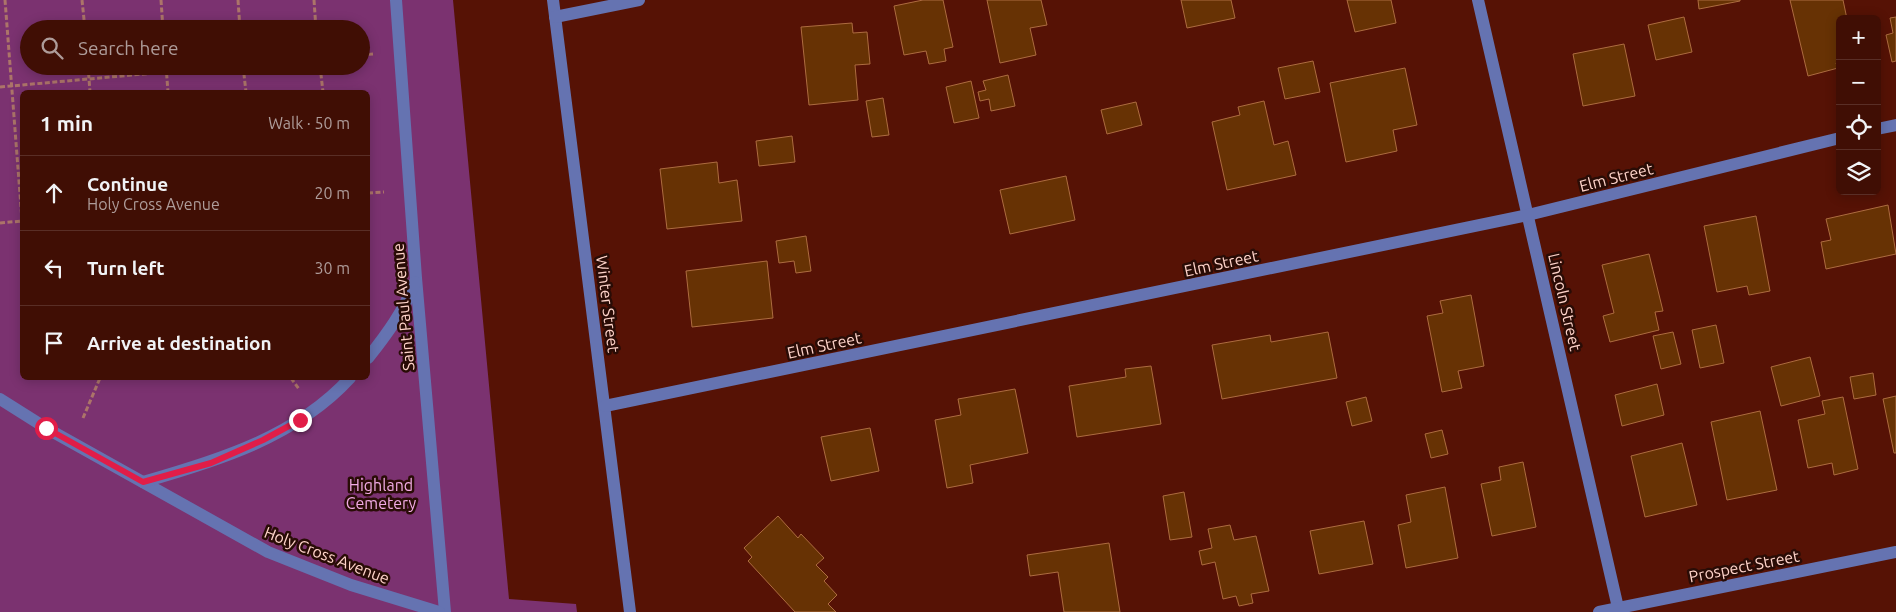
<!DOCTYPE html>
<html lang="en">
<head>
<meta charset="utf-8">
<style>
	:root { --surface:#400e04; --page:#4b1c13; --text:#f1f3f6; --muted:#ae9c9a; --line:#592e26 }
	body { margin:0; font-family:Ubuntu,sans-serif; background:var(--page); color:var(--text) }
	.controls { position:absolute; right:15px; top:15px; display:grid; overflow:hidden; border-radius:8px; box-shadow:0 2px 12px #0003 }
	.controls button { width:45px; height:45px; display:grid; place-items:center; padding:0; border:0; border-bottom:1px solid var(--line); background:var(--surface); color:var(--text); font:25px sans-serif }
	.stop { position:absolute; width:15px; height:15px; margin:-11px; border:4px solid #e11d48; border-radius:50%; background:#fff }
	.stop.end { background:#e11d48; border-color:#fff; box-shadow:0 1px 5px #0008 }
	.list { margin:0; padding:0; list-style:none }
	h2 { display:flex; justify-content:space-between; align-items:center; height:65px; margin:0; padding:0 20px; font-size:21px }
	h2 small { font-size:16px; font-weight:400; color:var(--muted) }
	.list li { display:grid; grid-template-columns:32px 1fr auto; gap:15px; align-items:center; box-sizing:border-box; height:75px; padding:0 20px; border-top:1px solid var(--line) }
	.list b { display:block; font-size:19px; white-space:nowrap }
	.list p { margin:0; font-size:16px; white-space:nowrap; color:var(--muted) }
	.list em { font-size:16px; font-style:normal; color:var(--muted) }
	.icon { flex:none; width:28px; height:28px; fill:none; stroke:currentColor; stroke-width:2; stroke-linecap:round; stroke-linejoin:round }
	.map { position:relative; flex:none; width:1896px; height:612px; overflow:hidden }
	.search { position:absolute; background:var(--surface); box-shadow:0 2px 12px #0003; left:20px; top:20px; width:350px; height:55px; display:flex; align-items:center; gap:12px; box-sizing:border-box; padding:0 18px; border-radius:28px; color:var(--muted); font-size:19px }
	.panel { position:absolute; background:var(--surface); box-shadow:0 2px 12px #0003; left:20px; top:90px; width:350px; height:290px; border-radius:8px }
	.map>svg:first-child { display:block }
	.green { fill:#7b3270; fill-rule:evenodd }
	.building { fill:#673204; stroke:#ad6c40 }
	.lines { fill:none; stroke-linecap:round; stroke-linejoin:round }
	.path { stroke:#ac7469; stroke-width:3; stroke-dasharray:5 2.5; stroke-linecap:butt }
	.minor { stroke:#6573b1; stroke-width:12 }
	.route { stroke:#e11d48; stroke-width:6 }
	.labels { text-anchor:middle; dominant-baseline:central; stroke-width:5; stroke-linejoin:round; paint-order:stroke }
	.street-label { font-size:16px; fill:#ffd4ca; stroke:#290c06 }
	.park-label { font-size:16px; fill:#f2abe5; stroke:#290c06 }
</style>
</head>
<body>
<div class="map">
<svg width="1896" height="612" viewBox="0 0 1896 612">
	<rect width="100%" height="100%" fill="#561205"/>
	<path class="green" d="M0 0H453L509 599 576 604 577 612H0ZM29 29H361V66H29ZM22 92H368V378H22Z"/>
	<g class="building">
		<path d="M923 0H943L953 47 944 49 946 61 929 64 926 51 904 55 894 6Z"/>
		<path d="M987 0H1041L1047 25 1030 28 1036 55 1000 63Z"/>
		<path d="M1181 0H1231L1235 18 1187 28Z"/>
		<path d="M1347 0H1391L1396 23 1355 32Z"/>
		<path d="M1698 0H1740V1L1699 9Z"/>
		<path d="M1790 0H1843L1847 19H1840V62L1836 63 1838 68 1808 76Z"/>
		<path d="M1684 17 1692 52 1656 60 1648 25Z"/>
		<path d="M1896 17V61L1892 62 1886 35 1893 33 1890 18Z"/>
		<path d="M852 23 853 33 867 32 870 64 855 65 858 100 809 105 801 27Z"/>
		<path d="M1624 44 1635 96 1583 106 1573 54Z"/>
		<path d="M1313 61 1320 92 1285 99 1278 68Z"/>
		<path d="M1405 68 1417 125 1393 130 1397 151 1346 162 1330 83Z"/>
		<path d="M1008 75 1015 106 991 111 989 99 980 101 978 92 986 90 983 81Z"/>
		<path d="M971 81 979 118 954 123 946 87Z"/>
		<path d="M883 98 889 135 872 137 866 101Z"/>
		<path d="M1264 101 1274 145 1288 141 1296 175 1227 190 1212 122 1240 115 1238 107Z"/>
		<path d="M1136 102 1142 125 1107 134 1101 110Z"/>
		<path d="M792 136 795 162 759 166 756 141Z"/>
		<path d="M717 162 719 183 737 180 742 221 667 229 660 169Z"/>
		<path d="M1066 176 1075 220 1010 234 1000 190Z"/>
		<path d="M1888 205 1896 254 1826 269 1821 242 1831 240 1826 219Z"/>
		<path d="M1756 216 1770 291 1749 295 1747 286 1717 292 1704 226Z"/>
		<path d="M806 236 811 271 796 273 794 261 779 263 776 241Z"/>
		<path d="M1649 254 1663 311 1655 312 1659 330 1610 342 1603 316 1614 313 1602 265Z"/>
		<path d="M767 261 773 318 692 327 686 271Z"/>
		<path d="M1471 295 1484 366 1458 371 1462 388 1442 392 1427 316 1443 313 1440 301Z"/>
		<path d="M1716 325 1724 363 1700 368 1692 330Z"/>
		<path d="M1328 332 1337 378 1222 399 1212 345 1270 335 1271 342Z"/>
		<path d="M1673 332 1681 364 1661 369 1653 336Z"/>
		<path d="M1810 357 1820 396 1781 406 1771 367Z"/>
		<path d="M1151 366 1161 424 1077 437 1069 386 1126 377 1125 369Z"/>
		<path d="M1873 373 1876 395 1854 399 1850 377Z"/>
		<path d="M1657 384 1664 415 1622 426 1615 395Z"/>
		<path d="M1015 389 1028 453 970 465 973 483 947 488 935 420 961 415 958 399Z"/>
		<path d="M1896 396V453H1894L1883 399Z"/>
		<path d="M1366 397 1372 421 1352 426 1346 402Z"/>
		<path d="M1843 397 1858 469 1834 475 1832 463 1808 468 1798 420 1825 414 1822 401Z"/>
		<path d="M1760 411 1777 490 1727 500 1711 422Z"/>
		<path d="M870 428 879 471 831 481 821 437Z"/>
		<path d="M1442 430 1448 454 1431 458 1425 434Z"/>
		<path d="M1682 443 1697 505 1645 517 1631 456Z"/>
		<path d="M1523 462 1536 527 1492 536 1481 484 1501 480 1499 467Z"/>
		<path d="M1445 487 1458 558 1406 568 1398 525 1411 522 1406 495Z"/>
		<path d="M1184 492 1192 537 1170 540 1163 496Z"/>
		<path d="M778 516 798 538 801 534 824 558 816 565 828 577 824 581 837 595 828 604 836 612H795L748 561 752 557 744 548Z"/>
		<path d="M1364 521 1373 564 1319 574 1310 531Z"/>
		<path d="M1230 525 1234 540 1256 536 1269 591 1251 594 1253 603 1239 606 1236 596 1223 599 1215 562 1202 565 1199 551 1212 548 1208 529Z"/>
		<path d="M1109 543 1120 612H1064L1058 572 1030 576 1027 555Z"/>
	</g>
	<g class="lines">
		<g class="path">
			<path d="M5 0 22 220"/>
			<path d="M82 0 85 29"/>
			<path d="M161 0 163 29"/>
			<path d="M238 0 240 29"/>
			<path d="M314 0 316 29"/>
			<path d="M361 55 373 54"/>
			<path d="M88 66 90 92"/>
			<path d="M166 66 168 92"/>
			<path d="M243 66 246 92"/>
			<path d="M320 66 323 92"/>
			<path d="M0 87 232 66"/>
			<path d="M368 193 384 192"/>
			<path d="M0 223 22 221"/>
			<path d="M291 378 299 389"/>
			<path d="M83 418 100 378"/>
		</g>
		<g class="minor">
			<path d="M396 0 416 278 445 612"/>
			<path d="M553 0 630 612"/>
			<path d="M1478 0 1619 612"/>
			<path d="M555 17 639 0"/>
			<path d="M1877 129 1896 125"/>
			<path d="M368 358C387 334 404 311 415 282"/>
			<path d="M0 399 46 428 268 552 351 585 439 612"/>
			<path d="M605 406 1528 215 1840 138"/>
			<path d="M143 482C217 461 296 437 350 378"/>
			<path d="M1599 612 1896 552"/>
		</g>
	</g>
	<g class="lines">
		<path class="route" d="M46 428 143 482 211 463 263 440 300 420"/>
	</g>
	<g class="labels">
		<g class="street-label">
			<text transform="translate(1616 177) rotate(-14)">Elm Street</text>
			<text transform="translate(1221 263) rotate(-12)">Elm Street</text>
			<text transform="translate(1565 302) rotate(77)">Lincoln Street</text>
			<text transform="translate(608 304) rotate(83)">Winter Street</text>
			<text transform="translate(403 307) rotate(-95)">Saint Paul Avenue</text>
			<text transform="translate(824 345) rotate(-12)">Elm Street</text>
			<text transform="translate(327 555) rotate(21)">Holy Cross Avenue</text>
			<text transform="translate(1744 566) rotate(-11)">Prospect Street</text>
		</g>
		<g class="park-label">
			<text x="381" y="485">Highland<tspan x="381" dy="18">Cemetery</tspan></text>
		</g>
	</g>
</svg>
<div class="controls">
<button>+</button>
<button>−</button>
<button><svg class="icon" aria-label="locate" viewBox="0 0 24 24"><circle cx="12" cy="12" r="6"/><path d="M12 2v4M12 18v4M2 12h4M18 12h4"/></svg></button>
<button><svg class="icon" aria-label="layers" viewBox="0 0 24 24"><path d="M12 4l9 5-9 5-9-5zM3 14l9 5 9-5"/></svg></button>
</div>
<div class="stop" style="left:46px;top:428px"></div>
<div class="stop end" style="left:300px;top:420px"></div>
<div class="search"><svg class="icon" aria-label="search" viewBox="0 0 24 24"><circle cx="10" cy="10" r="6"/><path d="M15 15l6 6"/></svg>Search here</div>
<section class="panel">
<h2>1 min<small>Walk · 50 m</small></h2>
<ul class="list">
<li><svg class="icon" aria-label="ahead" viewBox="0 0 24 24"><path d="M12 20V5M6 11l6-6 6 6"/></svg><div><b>Continue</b><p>Holy Cross Avenue</p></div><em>20 m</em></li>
<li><svg class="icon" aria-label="left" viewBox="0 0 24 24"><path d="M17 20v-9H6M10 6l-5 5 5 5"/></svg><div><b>Turn left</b></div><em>30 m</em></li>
<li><svg class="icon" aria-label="arrive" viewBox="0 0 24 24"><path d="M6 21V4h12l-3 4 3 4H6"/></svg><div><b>Arrive at destination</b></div></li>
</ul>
</section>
</div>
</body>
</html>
